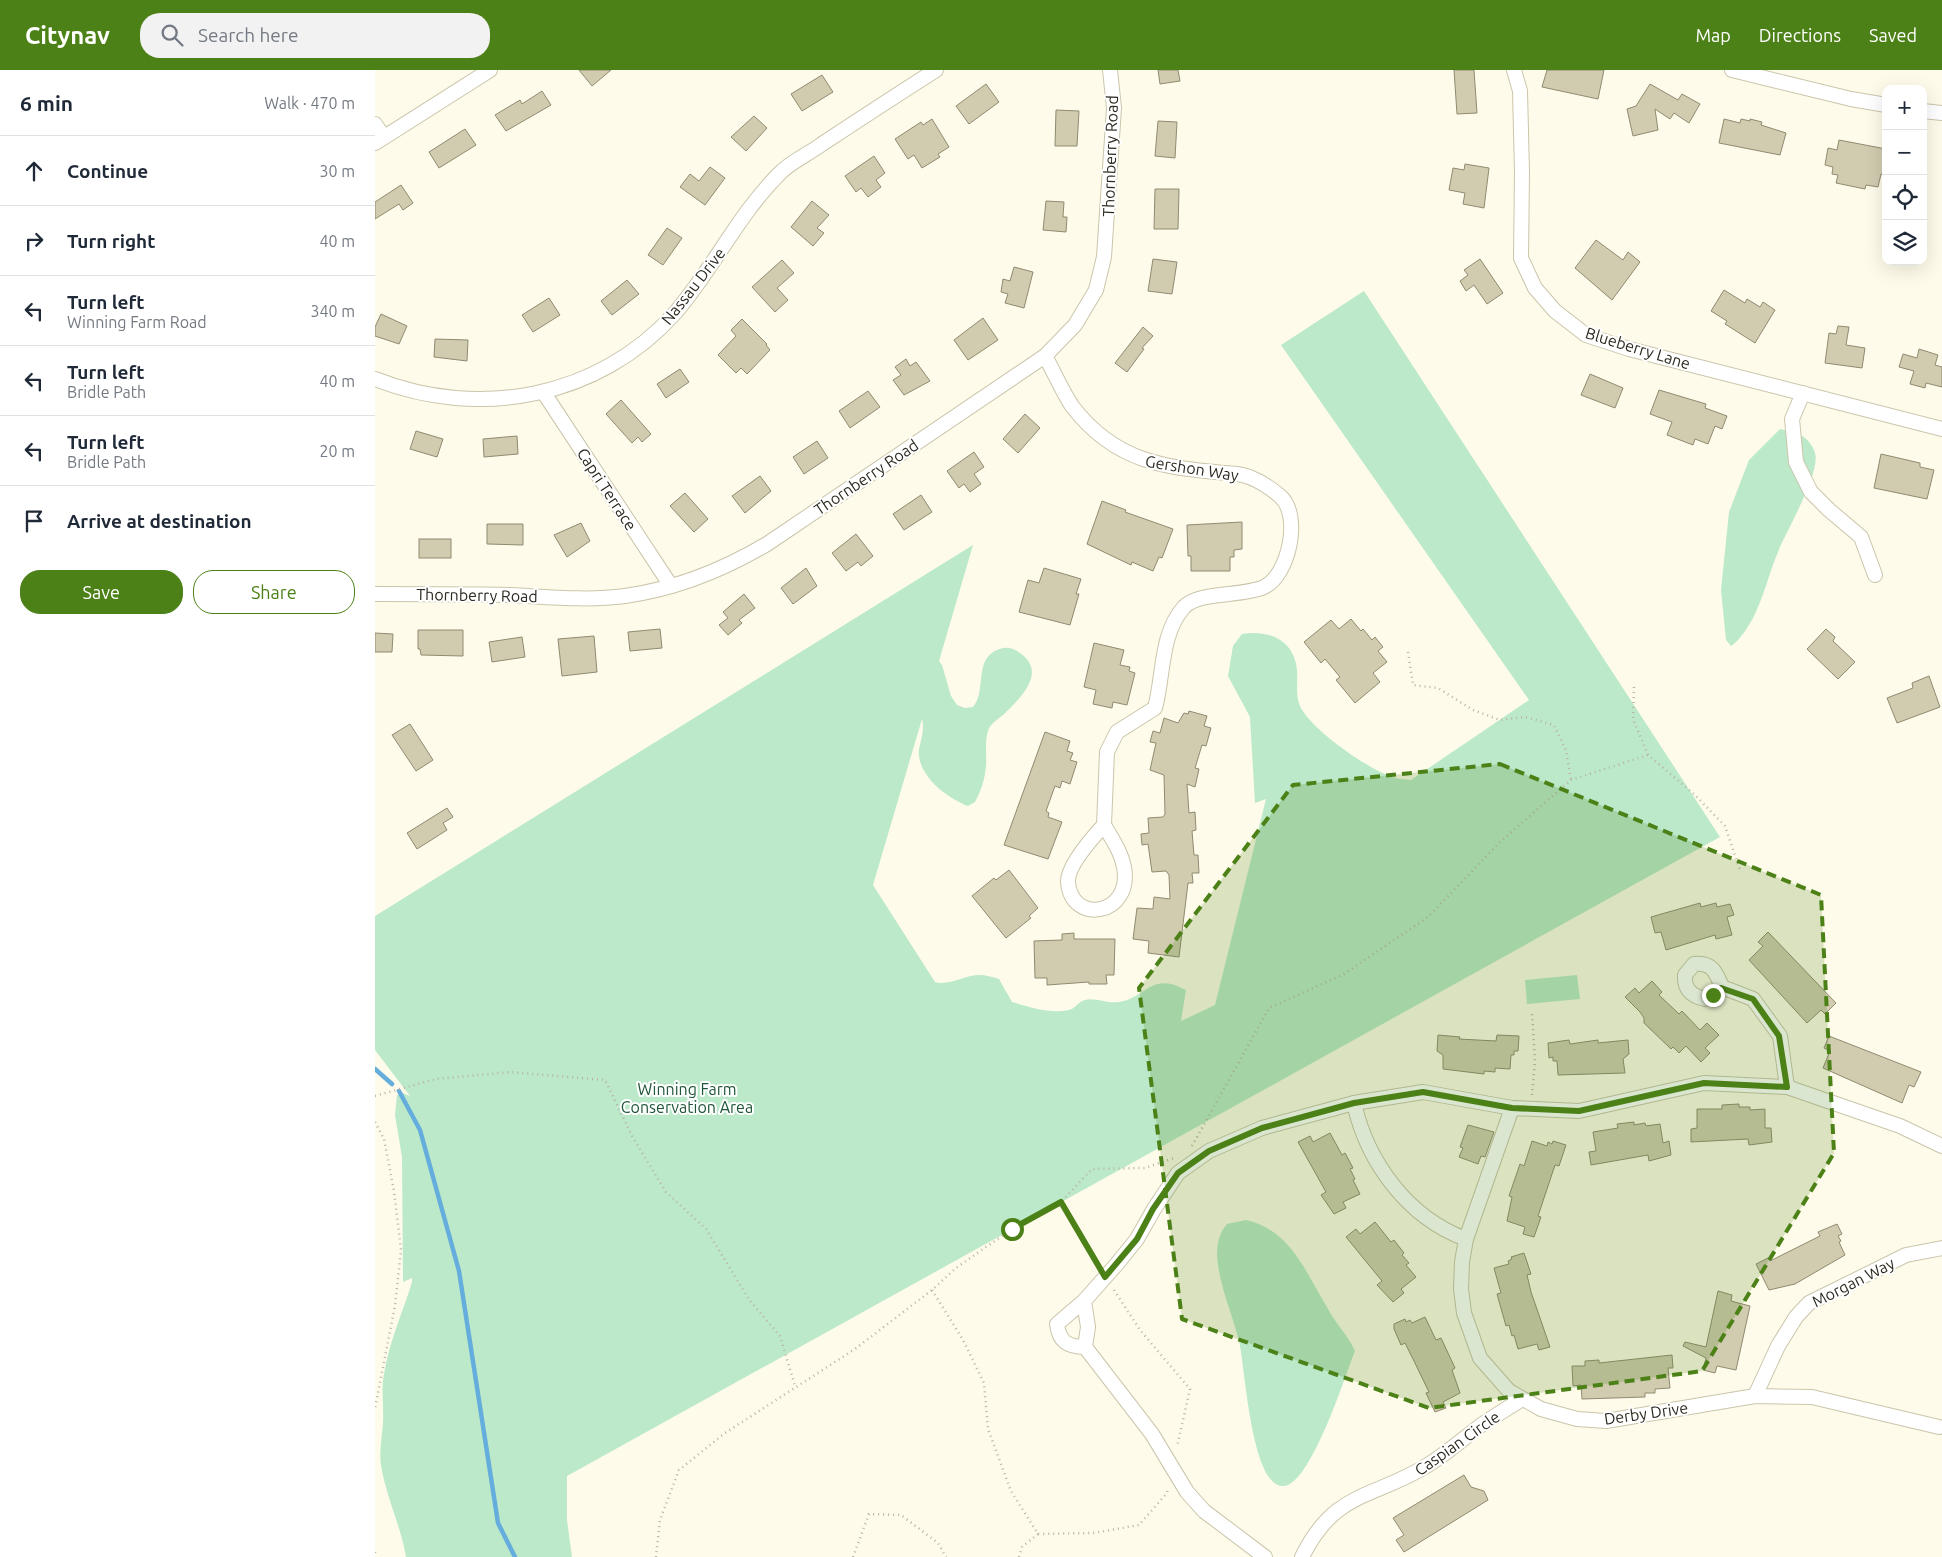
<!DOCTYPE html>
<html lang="en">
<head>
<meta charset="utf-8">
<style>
	:root { --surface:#fff; --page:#f2f2f3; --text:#1f2937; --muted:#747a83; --line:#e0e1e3; --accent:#4c8117 }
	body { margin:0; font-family:Ubuntu,sans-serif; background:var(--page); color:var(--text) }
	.controls { position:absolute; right:15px; top:15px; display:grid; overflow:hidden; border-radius:10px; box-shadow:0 5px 20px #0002 }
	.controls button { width:45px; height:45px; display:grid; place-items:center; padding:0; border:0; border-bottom:1px solid var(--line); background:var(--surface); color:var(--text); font:25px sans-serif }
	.stop { position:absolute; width:15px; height:15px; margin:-11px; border:4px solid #4c8117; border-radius:50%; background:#fff }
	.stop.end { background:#4c8117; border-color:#fff; box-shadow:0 1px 5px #0008 }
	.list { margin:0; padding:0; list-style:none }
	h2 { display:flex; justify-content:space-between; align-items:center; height:65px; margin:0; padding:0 20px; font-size:21px }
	h2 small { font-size:16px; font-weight:400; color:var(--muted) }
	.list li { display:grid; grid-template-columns:32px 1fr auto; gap:15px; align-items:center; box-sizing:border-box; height:70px; padding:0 20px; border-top:1px solid var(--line) }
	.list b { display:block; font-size:19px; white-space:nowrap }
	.list p { margin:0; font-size:16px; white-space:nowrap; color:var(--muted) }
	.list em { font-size:16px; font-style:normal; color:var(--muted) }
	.actions { display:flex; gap:10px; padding:15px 20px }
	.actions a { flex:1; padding:11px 0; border:1px solid var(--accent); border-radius:20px; text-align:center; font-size:18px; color:var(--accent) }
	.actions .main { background:var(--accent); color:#fff }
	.icon { flex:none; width:28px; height:28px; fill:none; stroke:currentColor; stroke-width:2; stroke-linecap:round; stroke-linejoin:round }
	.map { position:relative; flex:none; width:1567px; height:1487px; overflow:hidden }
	header { display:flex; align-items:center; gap:30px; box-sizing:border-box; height:70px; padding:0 25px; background:var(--accent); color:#fff }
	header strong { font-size:24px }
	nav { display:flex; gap:28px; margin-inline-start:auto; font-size:18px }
	.search { width:350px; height:45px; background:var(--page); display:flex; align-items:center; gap:12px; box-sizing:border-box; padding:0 18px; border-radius:20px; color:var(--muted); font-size:19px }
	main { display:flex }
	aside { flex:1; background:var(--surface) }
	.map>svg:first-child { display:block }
	.green { fill:#bbe9ca }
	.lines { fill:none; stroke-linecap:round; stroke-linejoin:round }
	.stream { stroke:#65addc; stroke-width:4.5 }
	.building { fill:#d1cbb0; stroke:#908a71 }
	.minor-casing { stroke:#cbc5ab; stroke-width:16 }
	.path { stroke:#b7b4a5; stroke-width:2.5; stroke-dasharray:1 4; stroke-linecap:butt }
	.minor { stroke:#fff; stroke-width:14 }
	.route { stroke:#4c8117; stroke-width:6 }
	.marked { fill:#4c8117; fill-opacity:0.2; stroke:#4c8117; stroke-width:4; stroke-dasharray:10 6; stroke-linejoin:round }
	.labels { text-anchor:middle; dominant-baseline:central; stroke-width:4; stroke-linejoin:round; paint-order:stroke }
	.street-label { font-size:16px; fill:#2d2b21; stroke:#fff }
	.park-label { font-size:16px; fill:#205638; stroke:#fff }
</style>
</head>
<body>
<header>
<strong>Citynav</strong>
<div class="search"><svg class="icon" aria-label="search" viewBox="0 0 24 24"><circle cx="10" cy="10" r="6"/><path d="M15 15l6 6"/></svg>Search here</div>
<nav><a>Map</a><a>Directions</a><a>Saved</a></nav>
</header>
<main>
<aside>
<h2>6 min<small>Walk · 470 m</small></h2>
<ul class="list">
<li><svg class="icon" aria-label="ahead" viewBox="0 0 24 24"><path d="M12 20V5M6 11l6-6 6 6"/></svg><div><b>Continue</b></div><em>30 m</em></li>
<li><svg class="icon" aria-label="right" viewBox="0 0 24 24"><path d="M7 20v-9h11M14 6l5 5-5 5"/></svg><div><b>Turn right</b></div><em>40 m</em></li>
<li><svg class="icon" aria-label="left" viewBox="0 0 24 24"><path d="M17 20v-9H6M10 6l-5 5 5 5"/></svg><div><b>Turn left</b><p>Winning Farm Road</p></div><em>340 m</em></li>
<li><svg class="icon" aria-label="left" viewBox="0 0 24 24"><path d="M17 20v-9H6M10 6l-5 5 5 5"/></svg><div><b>Turn left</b><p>Bridle Path</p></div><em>40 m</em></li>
<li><svg class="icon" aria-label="left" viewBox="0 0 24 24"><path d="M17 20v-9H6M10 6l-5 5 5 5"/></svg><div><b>Turn left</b><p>Bridle Path</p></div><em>20 m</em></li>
<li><svg class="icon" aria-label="arrive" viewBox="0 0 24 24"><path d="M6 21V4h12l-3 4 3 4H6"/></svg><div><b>Arrive at destination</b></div></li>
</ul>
<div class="actions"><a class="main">Save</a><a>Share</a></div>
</aside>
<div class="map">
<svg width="1567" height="1487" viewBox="0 0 1567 1487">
	<rect width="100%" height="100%" fill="#fefbea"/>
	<g class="green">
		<path d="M989 221 1345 767 192 1406V1450L197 1487H31C26 1456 11 1427 6 1395 4 1381 7 1367 8 1353 9 1337 6 1320 9 1304 14 1272 28 1242 37 1212V1208L28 1212 27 1087 20 1045 22 1025 28 1023 35 1026 0 980V846L598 475 564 591 567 595 576 626 582 635 590 638 598 637C611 622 600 594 618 582 625 578 633 576 640 580 675 599 648 626 628 645 623 649 617 653 614 658 609 671 612 683 611 696 610 709 606 721 600 732L593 736C572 728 541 705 544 679 546 669 550 659 547 649L498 815 560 912C574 916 590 905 604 905 610 905 618 907 624 909L637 932C655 937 675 944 694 940 700 939 704 931 710 930 720 927 733 934 744 932 773 927 775 901 811 920L806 951 840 935 891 729 880 733 875 647 853 606 858 576 867 564C889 560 913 567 920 590 925 605 919 623 925 636 935 659 993 699 1017 707 1023 709 1030 709 1036 710L1154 630 906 275Z"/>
		<path d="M1405 359C1422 363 1434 365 1440 383 1446 403 1411 461 1403 482 1394 503 1389 526 1379 546 1373 557 1366 569 1356 576L1351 570 1346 520 1354 442 1374 390Z"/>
		<path d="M1202 905 1205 929 1152 934 1150 910Z"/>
		<path d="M871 1150C916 1160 931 1203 953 1239 961 1254 973 1265 980 1281 970 1306 936 1414 909 1416 876 1419 870 1295 864 1271 857 1243 844 1215 842 1186 842 1174 844 1163 852 1154Z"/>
	</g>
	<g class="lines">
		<g class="stream">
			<path d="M0 999 17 1014"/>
			<path d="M24 1021 45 1060 84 1201 123 1453 140 1487"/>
		</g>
	</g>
	<g class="building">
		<path d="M204 0H236L217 16Z"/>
		<path d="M783 0H803L805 11 785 14Z"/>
		<path d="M1079 0H1099L1102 43 1082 44Z"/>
		<path d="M1172 0H1229L1223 29 1167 17Z"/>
		<path d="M447 5 458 22 427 41 416 24Z"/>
		<path d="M611 14 624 32 594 54 581 36Z"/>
		<path d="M1275 14 1303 30 1307 24 1325 34 1314 53 1299 43 1295 49 1280 39 1283 60 1258 66 1252 39 1261 36Z"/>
		<path d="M167 21 176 35 131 61 120 45 145 30 147 34Z"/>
		<path d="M681 40 704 41 702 76H680Z"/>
		<path d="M379 46 392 58 371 81 356 67Z"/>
		<path d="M557 49 574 77 563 84 565 87 547 98 539 85 533 89 520 69 546 52 548 55Z"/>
		<path d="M1349 49 1365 53 1366 49 1375 51V49L1387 52 1386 55 1411 63 1405 85 1344 73Z"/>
		<path d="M783 51 802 52 800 88 780 86Z"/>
		<path d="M90 59 101 75 64 98 54 82Z"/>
		<path d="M1464 70 1511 79 1508 104H1506L1503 117 1491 115 1490 119 1461 113 1463 105 1457 104 1458 97 1450 95 1453 78 1462 80Z"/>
		<path d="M499 86 510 103 501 110 506 117 493 127 486 118 481 122 470 106Z"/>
		<path d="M1090 94 1114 98 1109 138 1088 134 1090 123 1074 120 1078 98 1089 100Z"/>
		<path d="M335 97 350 108 330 135 305 117 315 104 324 111Z"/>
		<path d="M26 115 38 133 28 140 24 134 0 149V132Z"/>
		<path d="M780 119H804L803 159H779Z"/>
		<path d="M437 131 454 145 442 158 449 163 438 176 416 157Z"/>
		<path d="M671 131 689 132 688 147H692L691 162 668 160Z"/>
		<path d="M292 158 307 168 288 195 273 185Z"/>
		<path d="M1221 170 1248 190 1253 182 1265 192 1237 230 1200 198Z"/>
		<path d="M778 189 802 192 797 224 773 221Z"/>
		<path d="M1105 189 1128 223 1112 234 1099 215 1091 221 1085 211 1093 205 1089 200Z"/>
		<path d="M407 190 419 203 402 218 413 230 400 242 377 217Z"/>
		<path d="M639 197 658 202 649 238 630 233 633 224 626 222 628 209 635 211Z"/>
		<path d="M252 210 264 224 237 245 226 231Z"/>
		<path d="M1349 220 1370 233 1372 229 1385 237 1388 232 1400 240 1380 273 1350 254 1352 251 1336 241Z"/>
		<path d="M174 228 185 245 158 262 147 245Z"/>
		<path d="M6 244 32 256 24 274 0 266V257Z"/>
		<path d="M608 248 623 270 593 290 579 270Z"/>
		<path d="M367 249 392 274 391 275 395 280 372 304 366 298 361 303 343 285 361 266 356 260Z"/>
		<path d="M1463 256 1474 257 1471 275 1490 278 1487 298 1450 293 1454 263 1461 264Z"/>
		<path d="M768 257 778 266 767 278 769 279 752 302 740 293Z"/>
		<path d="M60 269 93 270 92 291 59 287Z"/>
		<path d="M1544 279 1563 285 1560 295 1567 297V317L1551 313 1550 318 1535 314 1539 301 1524 297 1528 284 1542 288Z"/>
		<path d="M531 289 535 296 541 292 555 311 529 325 518 310 526 305 520 297Z"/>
		<path d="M305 299 314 312 291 328 282 314Z"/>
		<path d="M1215 304 1248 318 1240 338 1206 325Z"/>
		<path d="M1284 320 1331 334 1330 338 1352 346 1347 359 1340 356 1333 374 1320 369 1318 375 1292 365 1297 352 1275 344Z"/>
		<path d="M493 321 505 337 475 358 464 341Z"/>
		<path d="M246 330 276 364 267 372 263 367 257 373 231 344Z"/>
		<path d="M650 344 665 358 643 383 628 369Z"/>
		<path d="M41 361 68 369 62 387 35 379Z"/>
		<path d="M142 366 143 384 109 387 108 369Z"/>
		<path d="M442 371 453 388 429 404 418 387Z"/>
		<path d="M599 382 609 397 599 404 606 414 595 422 589 414 584 418 572 401Z"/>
		<path d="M1506 384 1545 393V397L1559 400 1552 429 1499 418Z"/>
		<path d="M385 406 396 421 370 443 357 426Z"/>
		<path d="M310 423 333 449 319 462 295 436Z"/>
		<path d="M546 425 557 442 529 460 518 444Z"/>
		<path d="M727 431 751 440 750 442 798 459 787 488 784 487 778 501 757 492 756 495 712 474Z"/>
		<path d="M867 452V479L859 480V487H855V501H816V486H813L812 455Z"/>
		<path d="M206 453 215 471 192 487 179 465Z"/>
		<path d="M112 454H148V475L112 474Z"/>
		<path d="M481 464 498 486 486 496 483 492 471 501 457 483Z"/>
		<rect x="44" y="469" width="32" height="19"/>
		<path d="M431 498 442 516 418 534 406 518Z"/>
		<path d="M669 498 706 509 701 524H704L695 555 644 542 653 510 664 513Z"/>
		<path d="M369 524 380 538 364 550 367 553 353 565 344 555 353 548 348 542Z"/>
		<path d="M976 549 986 561 988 559 997 570 1000 567 1008 577 1003 581 1012 592 998 603 1005 612 980 633 961 610 965 607 950 589 946 593 929 572 956 550 964 559Z"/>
		<path d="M285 559 287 578 255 581 253 562Z"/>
		<path d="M1451 559 1460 567 1458 571 1480 592 1463 609 1432 579Z"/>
		<path d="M43 560H88V586L46 585 45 579H43Z"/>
		<path d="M0 563 18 564 17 582H0Z"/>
		<path d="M219 566 222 602 187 606 183 569Z"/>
		<path d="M147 567 150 587 117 592 114 572Z"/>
		<path d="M719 573 749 580 745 595 755 597 754 601 760 603 752 635 738 632 737 638 718 634 721 620 709 617Z"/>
		<path d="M1554 606 1565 637 1522 653 1512 628 1538 618 1537 613Z"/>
		<path d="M814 641 832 646 829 656 836 658 831 676 827 675 820 698 824 699 820 717 812 714 814 743 820 742 821 760 817 761 819 785H823L824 803H817L818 813H813L804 887 773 883 774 871 758 869 762 838 778 839 779 827 795 829 794 805 791 801 777 802 773 774 767 775 766 764 774 763 773 748 788 747 790 744 789 705 775 700 781 673 775 672 778 661 785 663 789 648 803 653 809 643 813 644Z"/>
		<path d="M35 654 58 690 41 701 17 665Z"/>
		<path d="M670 662 695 671 692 681 698 683 695 690 702 692 695 714 687 711 685 718 680 716 671 741 674 743 673 747 687 752 673 789 629 775Z"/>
		<path d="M72 738 78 747 68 753 72 760 42 779 32 763Z"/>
		<path d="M634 800 663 838 654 846 656 848 631 868 597 826 619 808 621 810Z"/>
		<path d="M1325 833 1326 837 1341 833 1342 837 1355 834 1359 845 1352 847 1357 865 1341 869 1340 865 1291 880 1286 862 1280 863 1276 847Z"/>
		<path d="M1393 862 1461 933 1450 944 1446 940 1432 953 1374 890 1388 876 1383 872Z"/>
		<path d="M699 863V869H740L739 905H731L732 914H714V912L672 915V908H660L659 871 687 870V864Z"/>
		<path d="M1277 911 1287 922 1284 925 1304 944 1307 941 1325 960 1332 953 1344 965 1330 978 1335 983 1326 992 1311 976 1304 983 1298 977 1296 979 1269 953V948L1265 942 1250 927 1260 918 1264 923Z"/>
		<path d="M1063 965 1085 967 1084 969 1121 971 1122 965 1144 966 1143 981H1139V985H1136L1135 999 1120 998V1002L1109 1001V1004L1068 999V985L1062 981Z"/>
		<path d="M1454 966 1546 1002 1539 1017 1534 1015 1527 1033 1448 998 1455 981 1449 978Z"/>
		<path d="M1194 970 1195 974 1223 970V973L1253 970 1254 984 1248 989 1250 1003 1183 1005 1182 991H1178V987L1174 988 1173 973Z"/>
		<path d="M1364 1034V1037H1375V1040L1390 1039V1058H1396L1397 1072 1374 1075 1373 1069 1316 1072V1059L1322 1058V1039H1347V1035Z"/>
		<path d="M1259 1052V1055L1270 1053 1271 1056 1285 1054 1288 1073 1294 1071 1296 1085 1274 1091 1273 1085 1216 1095 1214 1082 1221 1081 1218 1062 1243 1058 1242 1054Z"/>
		<path d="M1093 1055 1119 1062 1110 1087 1106 1086 1103 1094 1084 1087 1088 1078 1085 1077Z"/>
		<path d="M955 1063 967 1085 970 1083 978 1098 975 1099 980 1109 978 1110 985 1124 968 1132 971 1138 959 1144 946 1125 951 1122 923 1072 935 1066 938 1072Z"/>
		<path d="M1157 1071 1172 1076 1173 1072 1177 1074 1178 1071 1191 1075 1184 1096 1180 1095 1163 1146 1166 1147 1159 1167 1148 1164 1150 1157 1132 1151 1137 1127 1134 1126 1145 1094 1149 1096Z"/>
		<path d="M1000 1152 1016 1172 1019 1170 1029 1183 1027 1185 1034 1193 1031 1195 1041 1207 1026 1219 1029 1223 1018 1232 1002 1215 1007 1211 971 1167 981 1159 985 1164Z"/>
		<path d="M1462 1154 1467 1164 1463 1166 1466 1171 1464 1172 1470 1185 1420 1214 1394 1220 1381 1194 1393 1188 1395 1191 1445 1166 1443 1162Z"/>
		<path d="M1149 1183 1156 1204 1152 1205 1156 1222 1175 1277 1164 1280 1162 1274 1143 1279 1139 1265 1137 1266 1134 1255 1131 1256 1122 1224 1126 1223 1119 1198 1134 1194 1133 1191 1137 1189 1136 1187Z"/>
		<path d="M1343 1221 1357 1225 1356 1231 1375 1236 1361 1300 1342 1296 1340 1303 1328 1300 1331 1288 1308 1276 1310 1272 1331 1277Z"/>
		<path d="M1050 1247 1061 1270 1066 1268 1080 1298 1077 1300 1085 1323 1068 1332 1071 1338 1060 1342 1051 1323 1054 1322 1038 1289 1030 1273 1026 1275 1019 1259V1254L1030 1249 1031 1252 1035 1250 1037 1253Z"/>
		<path d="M1297 1285 1298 1298H1293L1295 1318 1280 1319V1323H1270V1327L1207 1329 1206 1315 1198 1316 1197 1296H1210V1291L1224 1290V1293Z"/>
		<path d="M1089 1405 1096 1417 1109 1421 1113 1430 1029 1482 1021 1470 1029 1465 1018 1448Z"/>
	</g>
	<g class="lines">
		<g class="minor-casing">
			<g id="minor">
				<path d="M1139 0 1145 21 1147 102 1146 188 1160 218 1180 241 1211 265 1254 279 1567 359"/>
				<path d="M1357 0 1476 29 1511 35"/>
				<path d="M1548 41 1567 43"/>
				<path d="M0 54 9 67"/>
				<path d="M0 73 115 0"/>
				<path d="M670 286C679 302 687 321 697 336 742 395 794 398 862 404 879 406 893 416 905 426 927 445 914 505 889 517 867 527 824 521 809 537 785 564 789 605 780 638L742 662 732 682 729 755C718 767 692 796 693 812 696 855 758 846 749 797 746 781 737 769 729 755"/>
				<path d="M0 309C104 350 224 328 300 243 338 199 363 145 404 104 415 92 434 84 447 74 485 49 523 24 561 0"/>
				<path d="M169 323 296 516"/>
				<path d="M1428 323 1417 349 1421 392 1436 422 1454 440 1486 467 1500 505"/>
				<path d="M0 524C46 524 91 524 137 525 174 527 213 531 250 526 301 519 348 500 392 474L670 286 700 255 721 220 729 187 739 38 735 0"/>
				<path d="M1347 917C1341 902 1337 892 1319 894L1310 905C1309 920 1317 926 1330 929L1347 917 1378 929 1405 966 1412 1017"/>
				<path d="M979 1033C992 1092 1033 1148 1091 1169"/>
				<path d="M1137 1038 1091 1169 1087 1192 1086 1219 1089 1243 1105 1288 1134 1321 1166 1339 1202 1349 1231 1351 1380 1326 1437 1327 1564 1357"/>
				<path d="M709 1231 713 1257 710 1277C692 1277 684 1271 682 1254L709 1231 741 1195 762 1169 779 1139 803 1103 834 1081 887 1058 979 1033 1048 1022 1137 1038 1204 1041 1329 1013 1412 1017 1525 1056 1567 1076"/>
				<path d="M710 1277 777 1364 812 1422 829 1441 890 1487"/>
				<path d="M1380 1326 1403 1276 1421 1247 1434 1233 1531 1185 1567 1178"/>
				<path d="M927 1487C960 1420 998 1429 1053 1395 1071 1384 1088 1369 1105 1356 1118 1347 1133 1338 1147 1329"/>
			</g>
		</g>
		<g class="path">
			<path d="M1033 582 1038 615 1063 618 1098 640 1125 650 1150 647 1179 655 1191 680 1196 710"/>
			<path d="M1259 617 1258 649 1273 685 1320 725 1350 756 1365 800"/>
			<path d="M1157 1025 1160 991 1157 942"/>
			<path d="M0 1026 61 1009 135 1002 230 1010 258 1068 291 1122 331 1159 375 1231 405 1266 420 1316"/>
			<path d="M0 1052 9 1069 19 1121 26 1180 20 1236 0 1338"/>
			<path d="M817 1076 894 938 969 904 1053 847 1125 772 1196 710 1273 685"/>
			<path d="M686 1132 723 1196"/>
			<path d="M557 1220 588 1270 609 1313 613 1359 636 1421 663 1464 719 1463 764 1455 792 1423 793 1419"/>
			<path d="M739 1220 765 1260 815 1319 802 1377"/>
			<path d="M0 1482 1 1487"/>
			<path d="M281 1487 285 1450 304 1400 350 1363 480 1279 557 1220 581 1198 637 1159 686 1132 717 1099 770 1098 799 1088"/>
			<path d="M478 1487 494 1444 526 1445 563 1473 571 1487"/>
			<path d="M644 1487 647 1477 663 1464"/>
		</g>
		<use href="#minor" class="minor"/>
	</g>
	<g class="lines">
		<path class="route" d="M637 1159 686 1132 730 1207 762 1169 778 1139 803 1103 834 1081 887 1058 979 1033 1048 1022 1137 1038 1204 1041 1329 1013 1412 1017 1404 966 1378 929 1346 918 1338 925"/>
	</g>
	<path class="marked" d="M1125 694 1446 825 1459 1083 1327 1301 1054 1338 807 1249 764 918 918 715Z"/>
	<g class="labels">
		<g class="street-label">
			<text transform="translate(735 86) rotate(-88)">Thornberry Road</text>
			<text transform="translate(318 216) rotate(-52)">Nassau Drive</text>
			<text transform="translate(1263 278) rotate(17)">Blueberry Lane</text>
			<text transform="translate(817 398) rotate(9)">Gershon Way</text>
			<text transform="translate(491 407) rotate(-34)">Thornberry Road</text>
			<text transform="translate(232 419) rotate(57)">Capri Terrace</text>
			<text transform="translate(102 525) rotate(1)">Thornberry Road</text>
			<text transform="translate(1478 1212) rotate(-27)">Morgan Way</text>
			<text transform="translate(1271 1343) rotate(-8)">Derby Drive</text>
			<text transform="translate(1082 1373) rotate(-35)">Caspian Circle</text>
		</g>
		<g class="park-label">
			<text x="312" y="1019">Winning Farm<tspan x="312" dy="18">Conservation Area</tspan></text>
		</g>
	</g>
</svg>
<div class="controls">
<button>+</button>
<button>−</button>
<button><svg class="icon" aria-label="locate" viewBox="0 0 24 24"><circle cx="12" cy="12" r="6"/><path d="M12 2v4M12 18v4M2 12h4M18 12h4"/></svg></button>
<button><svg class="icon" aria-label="layers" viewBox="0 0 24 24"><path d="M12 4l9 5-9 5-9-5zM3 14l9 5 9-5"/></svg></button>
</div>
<div class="stop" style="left:637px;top:1159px"></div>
<div class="stop end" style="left:1338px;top:925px"></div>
</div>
</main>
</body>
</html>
